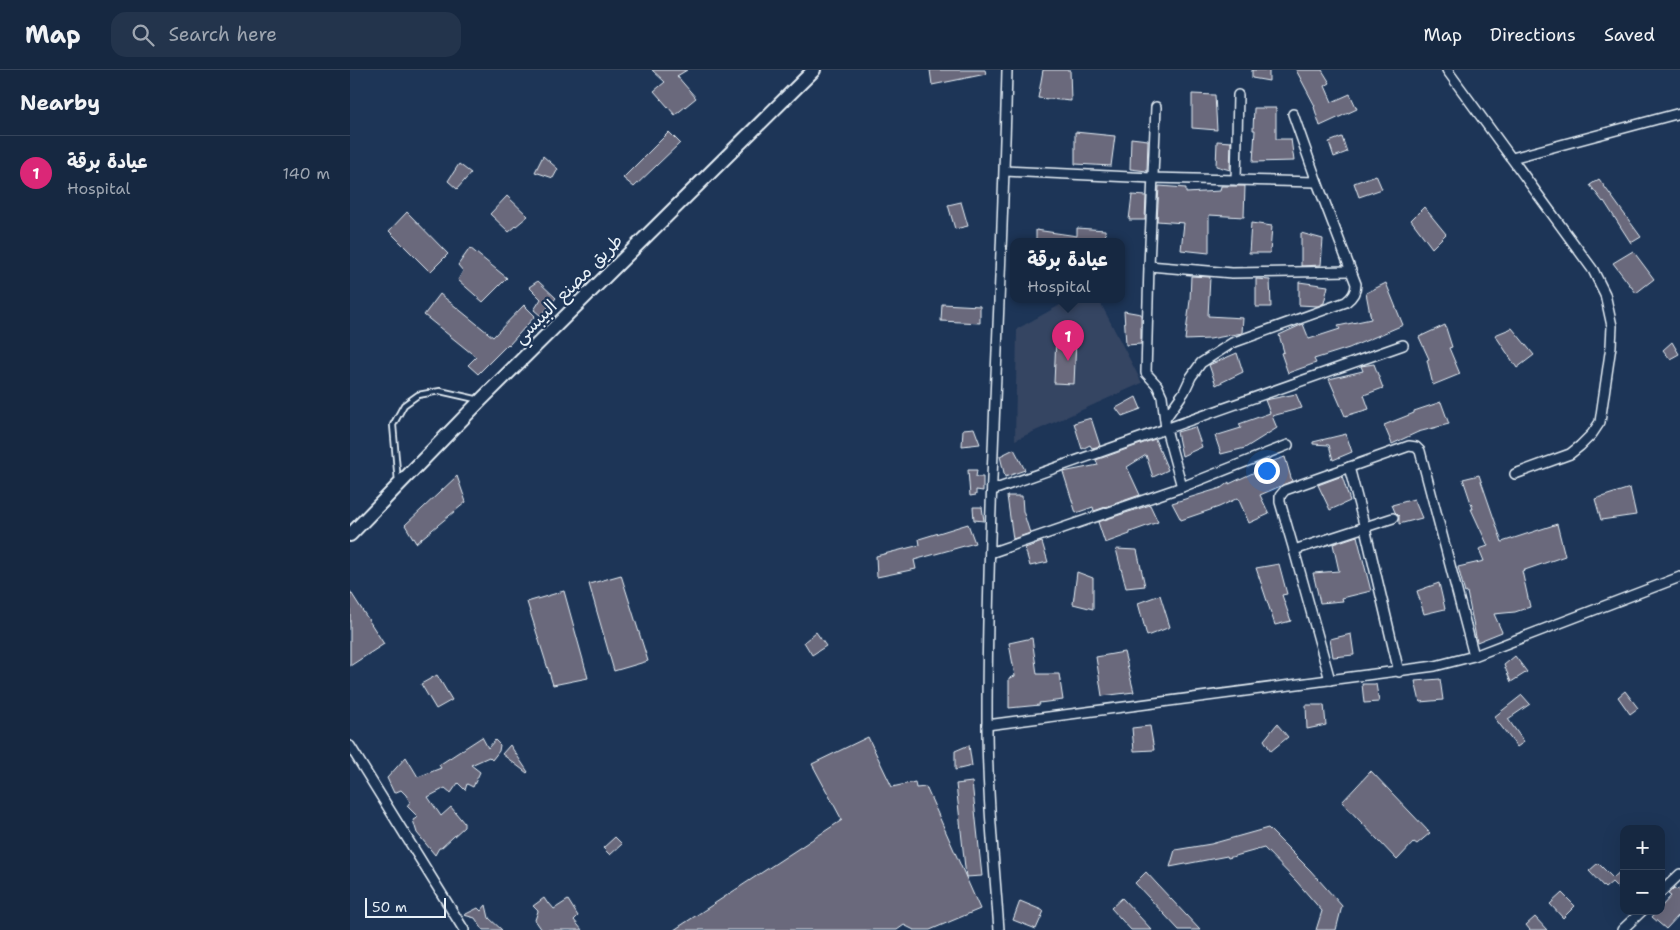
<!DOCTYPE html>
<html lang="en">
<head>
<meta charset="utf-8">
<style>
	:root { --surface:#162841; --page:#23344c; --text:#f1f3f6; --muted:#9ea6b1; --line:#35445a; --accent:#db2777 }
	body { margin:0; font-family:"Shantell Sans","Playpen Sans Arabic",sans-serif; background:var(--page); color:var(--text) }
	.controls { position:absolute; right:15px; bottom:15px; display:grid; overflow:hidden; border-radius:10px; box-shadow:0 5px 20px #0002 }
	.controls button { width:45px; height:45px; display:grid; place-items:center; padding:0; border:0; border-bottom:1px solid var(--line); background:var(--surface); color:var(--text); font:25px sans-serif }
	.scale { position:absolute; left:15px; bottom:12px; width:81px; box-sizing:border-box; padding-left:5px; border:2px solid #e8f1f8; border-top:0; font-size:14px; line-height:18px; white-space:nowrap; color:#e8f1f8; -webkit-text-stroke:4px #1d3557; paint-order:stroke }
	.you { position:absolute; left:916px; top:400px; width:18px; height:18px; margin:-12px; border:4px solid #fff; border-radius:50%; background:#1a73e8; box-shadow:0 0 0 8px #1a73e833 }
	.badge { display:grid; place-items:center; width:32px; height:32px; border-radius:50%; background:var(--accent); color:#fff; font-size:16px; font-weight:700 }
	.pin { position:absolute; translate:-50% -41px; filter:drop-shadow(0 1px 2px #0008) }
	.pin::after { content:''; position:absolute; top:26px; width:18px; height:15px; background:inherit; clip-path:polygon(0 0,100% 0,50% 100%) }
	.popup { position:absolute; left:660px; top:168px; width:115px; height:65px; box-sizing:border-box; display:grid; place-content:center; border-radius:10px; background:var(--surface); filter:drop-shadow(0 1px 4px #0005); font-size:16px; white-space:nowrap; color:var(--muted) }
	.popup b { font-size:19px; color:var(--text) }
	.popup::after { content:''; position:absolute; left:50%; top:100%; margin-left:-10px; border:10px solid transparent; border-top-color:var(--surface) }
	.list { margin:0; padding:0; list-style:none }
	h2 { display:flex; justify-content:space-between; align-items:center; height:65px; margin:0; padding:0 20px; font-size:21px }
	h2 small { font-size:16px; font-weight:400; color:var(--muted) }
	.list li { display:grid; grid-template-columns:32px 1fr auto; gap:15px; align-items:center; box-sizing:border-box; height:75px; padding:0 20px; border-top:1px solid var(--line) }
	.list b { display:block; font-size:19px; white-space:nowrap }
	.list p { margin:0; font-size:16px; white-space:nowrap; color:var(--muted) }
	.list em { font-size:16px; font-style:normal; color:var(--muted) }
	.icon { flex:none; width:28px; height:28px; fill:none; stroke:currentColor; stroke-width:2; stroke-linecap:round; stroke-linejoin:round }
	.map { position:relative; flex:none; width:1330px; height:860px; overflow:hidden }
	header { display:flex; align-items:center; gap:30px; box-sizing:border-box; height:70px; padding:0 25px; background:var(--surface); border-bottom:1px solid var(--line) }
	header strong { font-size:24px }
	nav { display:flex; gap:28px; margin-inline-start:auto; font-size:18px }
	.search { width:350px; height:45px; background:var(--page); display:flex; align-items:center; gap:12px; box-sizing:border-box; padding:0 18px; border-radius:15px; color:var(--muted); font-size:19px }
	main { display:flex }
	aside { flex:1; background:var(--surface) }
	.map>svg:first-child { display:block }
	.built { fill:#344562 }
	.building { fill:#6a697c; stroke:#e8f1f8 }
	.lines { fill:none; stroke-linecap:round; stroke-linejoin:round }
	.lane-casing { stroke:#e8f1f8; stroke-width:8 }
	.street-casing { stroke:#e8f1f8; stroke-width:12 }
	.secondary-casing { stroke:#e8f1f8; stroke-width:16 }
	.lane { stroke:#1d3557; stroke-width:4.5 }
	.street { stroke:#1d3557; stroke-width:9 }
	.secondary { stroke:#1d3557; stroke-width:12 }
	.labels { text-anchor:middle; dominant-baseline:central; stroke-width:4.5; stroke-linejoin:round; paint-order:stroke }
	.street-label { font-size:18px; fill:#e8f1f8; stroke:#1d3557 }
</style>
</head>
<body>
<header>
<strong>Map</strong>
<div class="search"><svg class="icon" aria-label="search" viewBox="0 0 24 24"><circle cx="10" cy="10" r="6"/><path d="M15 15l6 6"/></svg>Search here</div>
<nav><a>Map</a><a>Directions</a><a>Saved</a></nav>
</header>
<main>
<aside>
<h2>Nearby<small></small></h2>
<ul class="list">
<li><span class="badge">1</span><div><b>عيادة برقة</b><p>Hospital</p></div><em>140 m</em></li>
</ul>
</aside>
<div class="map">
<svg width="1330" height="860" viewBox="0 0 1330 860">
	<rect width="100%" height="100%" fill="#1d3557"/>
	<filter id="ink" filterUnits="userSpaceOnUse"><feTurbulence type="fractalNoise" baseFrequency=".02" numOctaves="2"/><feDisplacementMap in="SourceGraphic" scale="10" xChannelSelector="R" yChannelSelector="G"/><feConvolveMatrix kernelMatrix="1 2 1 2 8 2 1 2 1" color-interpolation-filters="sRGB"/></filter>
	<g filter="url(#ink)">
		<path class="built" d="M719 230H749L792 313 665 370 667 259Z"/>
		<g class="building">
			<path d="M302 0H337L327 6 346 28 325 45 304 21 315 12Z"/>
			<path d="M580 0H635L636 4 582 15Z"/>
			<path d="M693 0H720L721 31 688 28Z"/>
			<path d="M902 0H919V11L902 8Z"/>
			<path d="M946 0H972L980 13 975 16 982 32 1000 24 1007 39 970 56 964 37 965 36Z"/>
			<path d="M842 24 865 25 867 60 842 58Z"/>
			<path d="M904 38H926V69H941L944 91 903 92 905 60H903Z"/>
			<path d="M319 62 330 73 284 117 273 108Z"/>
			<path d="M725 62 765 66 761 96 725 94Z"/>
			<path d="M992 67 997 82 984 87 979 72Z"/>
			<path d="M781 68 798 70 797 101 780 99Z"/>
			<path d="M867 71 881 72 880 100 866 96Z"/>
			<path d="M193 86 208 99 203 108 185 102Z"/>
			<path d="M109 94 121 103 107 119 98 111Z"/>
			<path d="M1026 105 1032 119 1009 127 1004 113Z"/>
			<path d="M1249 109 1291 167 1281 173 1254 131 1253 132 1240 115Z"/>
			<path d="M809 116 836 118V123L870 121 871 116H895L894 147 859 145V183L831 180 834 153 807 151Z"/>
			<path d="M782 125 796 126 795 150H779Z"/>
			<path d="M157 126 178 146 159 162 140 144Z"/>
			<path d="M611 132 618 156 605 159 598 135Z"/>
			<path d="M1074 137 1096 164 1082 178 1061 150Z"/>
			<path d="M57 142 98 184 80 202 39 161Z"/>
			<path d="M901 153 922 156 920 183H899Z"/>
			<path d="M727 158 755 160 756 172H686V160L727 166Z"/>
			<path d="M951 163 973 169 971 195 951 196Z"/>
			<path d="M120 178 157 208 133 232 108 210 113 201 108 195Z"/>
			<path d="M1283 181 1304 209 1286 223 1263 193Z"/>
			<path d="M841 206 860 207 858 246 893 248 892 263 860 269 835 270 840 230Z"/>
			<path d="M906 209 920 210 921 237H906Z"/>
			<path d="M188 211 206 228 191 246 184 240 191 229 179 217Z"/>
			<path d="M949 212 978 216 974 233 968 236 949 235Z"/>
			<path d="M1036 213 1053 255 999 278 964 289 966 293 938 303 931 283 934 282 929 265 953 254 959 269 990 259 988 256 1021 249 1016 223Z"/>
			<path d="M90 224 143 267 174 235 185 246 159 275 158 274 128 304 118 295 126 287 74 245Z"/>
			<path d="M592 234 630 236V253L591 251Z"/>
			<path d="M774 241 791 244V274L776 275Z"/>
			<path d="M1095 255 1102 277 1099 278 1110 304 1083 315 1077 290 1079 289 1069 267Z"/>
			<path d="M1162 258 1184 285 1167 298 1145 265Z"/>
			<path d="M706 268 726 269 724 314 704 313Z"/>
			<path d="M1322 272 1329 284 1320 289 1313 280Z"/>
			<path d="M887 283 893 302 866 315 859 295Z"/>
			<path d="M1024 294 1033 318 1014 325 1019 339 995 346 979 309 1013 301 1011 296Z"/>
			<path d="M946 324 952 338 922 346 927 358 895 378 871 384 865 366 891 358 889 354 920 343 915 330Z"/>
			<path d="M786 327 791 339 772 346 766 338Z"/>
			<path d="M1091 332 1099 354 1068 362 1042 374 1034 355 1064 343V341Z"/>
			<path d="M741 348 750 376 742 378 740 375 732 379 724 353Z"/>
			<path d="M845 357 852 377 832 386 827 362Z"/>
			<path d="M624 358 630 374 612 376 613 359Z"/>
			<path d="M996 364 1002 382 983 390 979 375 963 374V372Z"/>
			<path d="M805 369 818 400 803 407 796 385 777 397 790 425 744 441 743 437 726 443 713 402 748 395 746 390Z"/>
			<path d="M664 379 675 400 655 407 650 386Z"/>
			<path d="M935 387 942 411 910 425 919 444 899 453 888 428 869 437 831 450 822 433 871 418 879 412V414L907 401 906 397Z"/>
			<path d="M618 400H627L626 407H633V421L626 420V425L620 426Z"/>
			<path d="M1129 405 1152 472 1207 454 1215 486 1172 501 1180 537 1165 542 1144 544 1152 562 1127 572 1117 522 1115 523 1108 497 1134 491 1129 479 1138 476 1121 439H1123L1113 409Z"/>
			<path d="M107 406 116 432 66 473 55 455Z"/>
			<path d="M992 406 1000 431 980 440 968 415Z"/>
			<path d="M1280 418 1286 445 1251 450 1245 429Z"/>
			<path d="M657 426H672L673 441 680 463 663 469Z"/>
			<path d="M1064 429 1072 448 1049 454V446L1045 442 1042 435Z"/>
			<path d="M800 435 808 452 780 462V464L755 473 748 452Z"/>
			<path d="M623 437H632L634 451 624 450Z"/>
			<path d="M618 454 625 473 564 490 566 499 527 507 526 486 570 475 569 469Z"/>
			<path d="M1007 466 1021 521 992 528 993 531 970 533 963 503 989 501 983 474Z"/>
			<path d="M692 472 698 492 680 496 675 478Z"/>
			<path d="M766 479 787 480 795 516 776 518Z"/>
			<path d="M929 494 937 524 932 525 941 551 925 555 906 498Z"/>
			<path d="M727 502 743 508V539L723 534Z"/>
			<path d="M271 505 298 591 264 601 239 514Z"/>
			<path d="M1089 513 1095 539 1074 544 1067 521Z"/>
			<path d="M0 521 34 574 0 596Z"/>
			<path d="M214 521 238 608 203 615 177 532Z"/>
			<path d="M810 525 820 557 797 566 788 533Z"/>
			<path d="M466 562 476 576 462 585 454 572Z"/>
			<path d="M1001 564 1004 585 983 587 980 569Z"/>
			<path d="M682 568 687 604H709L713 630 689 633 690 635 659 638V608L665 606 659 573Z"/>
			<path d="M774 582 784 622 752 626 746 587Z"/>
			<path d="M1165 586 1177 602 1161 612 1154 595Z"/>
			<path d="M87 605 102 630 86 639 71 614Z"/>
			<path d="M1090 609 1093 630 1070 632 1065 611Z"/>
			<path d="M1012 614H1026L1029 632 1014 633Z"/>
			<path d="M1275 621 1288 638 1280 644 1268 627Z"/>
			<path d="M1172 625 1180 634 1158 649 1174 672 1167 677 1144 647Z"/>
			<path d="M956 635H974L976 655 957 659Z"/>
			<path d="M927 654 938 667 921 681 914 670Z"/>
			<path d="M800 656 804 680 784 681 782 658Z"/>
			<path d="M132 667 138 678 145 670 150 675 149 681 142 690 139 687 121 695 130 702 123 717 117 714 115 720 108 713 101 723 95 718 78 727 91 746 101 737 114 753V757L91 778H89L85 785 67 763 63 750 68 747 57 736 60 732 56 725 51 720 44 723 37 708 56 687 68 707 91 698 89 695Z"/>
			<path d="M518 667 542 717 565 712 566 718 576 717 630 839 580 860H564L554 855 547 860H324L492 750 462 694Z"/>
			<path d="M160 675 178 702 177 703 152 684Z"/>
			<path d="M619 675 622 696 605 700V681Z"/>
			<path d="M1021 701 1080 763 1067 774 1064 772 1047 790 992 732Z"/>
			<path d="M622 712 632 806 616 807 606 714Z"/>
			<path d="M918 758 960 800 992 836 986 860H966L972 841 947 812 914 778 878 788 877 786 820 797 825 780 861 774Z"/>
			<path d="M265 767 272 774 260 785 253 778Z"/>
			<path d="M1248 793 1263 808 1274 798V824L1262 812 1255 818 1239 801Z"/>
			<path d="M796 802 807 814 850 860H829L785 813Z"/>
			<path d="M1330 817V844L1316 859 1302 847 1307 841H1311V837L1321 826 1318 824 1324 818 1327 820Z"/>
			<path d="M1212 823 1225 836 1213 848 1200 834Z"/>
			<path d="M194 828 198 834 199 833 204 839 218 830 228 846 224 850 232 860H192L185 850 188 841 183 836Z"/>
			<path d="M772 828 802 860H781L761 838Z"/>
			<path d="M670 831 694 841 686 859 663 850Z"/>
			<path d="M136 835 139 848 152 860H133L125 848 114 845 128 838 131 841Z"/>
			<path d="M1185 847 1197 860H1180L1176 855Z"/>
		</g>
		<g class="lines">
			<g class="lane-casing">
				<path id="lane" d="M48 412 43 355 54 335 68 325 90 321 130 330"/>
			</g>
			<g class="street-casing">
				<g id="street">
					<path d="M1097 0 1243 200 1255 224 1262 256 1261 276 1250 352 1242 364 1230 376 1220 384 1165 404"/>
					<path d="M806 37 799 196 796 303 807 315 812 326 816 359 832 417"/>
					<path d="M1162 88 1330 43"/>
					<path d="M655 101 802 108 967 112"/>
					<path d="M886 110 888 25"/>
					<path d="M799 196 882 203 1001 201"/>
					<path d="M815 349 834 322 841 307 851 293 882 273 996 232C1003 227 1006 222 1006 214L967 112 943 44"/>
					<path d="M999 397 1015 458 1049 602"/>
					<path d="M643 420 1053 275"/>
					<path d="M944 480 1043 448"/>
					<path d="M640 483 832 417 938 375"/>
					<path d="M980 610 944 480 930 432V426L935 420 1059 376 1066 377 1070 381 1124 586"/>
					<path d="M637 655 1085 596 1124 586 1330 507"/>
					<path d="M0 676 114 860"/>
					<path d="M1311 822 1330 804"/>
					<path d="M649 860C644 791 637 722 637 653 637 435 652 218 657 0"/>
					<path d="M1272 860 1292 841"/>
				</g>
			</g>
			<g class="secondary-casing">
				<path id="secondary" d="M0 465 131 330 464 0"/>
			</g>
			<use href="#lane" class="lane"/>
			<use href="#street" class="street"/>
			<use href="#secondary" class="secondary"/>
		</g>
	</g>
	<g class="labels">
		<g class="street-label">
			<text transform="translate(218 219) rotate(-45)">طريق مصنع البيبسي</text>
		</g>
	</g>
</svg>
<div class="controls">
<button>+</button>
<button>−</button>
</div>
<div class="scale">50 m</div>
<div class="you"></div>
<div class="pin badge" style="left:718px;top:291px">1</div>
<div class="popup"><b>عيادة برقة</b>Hospital</div>
</div>
</main>
</body>
</html>
